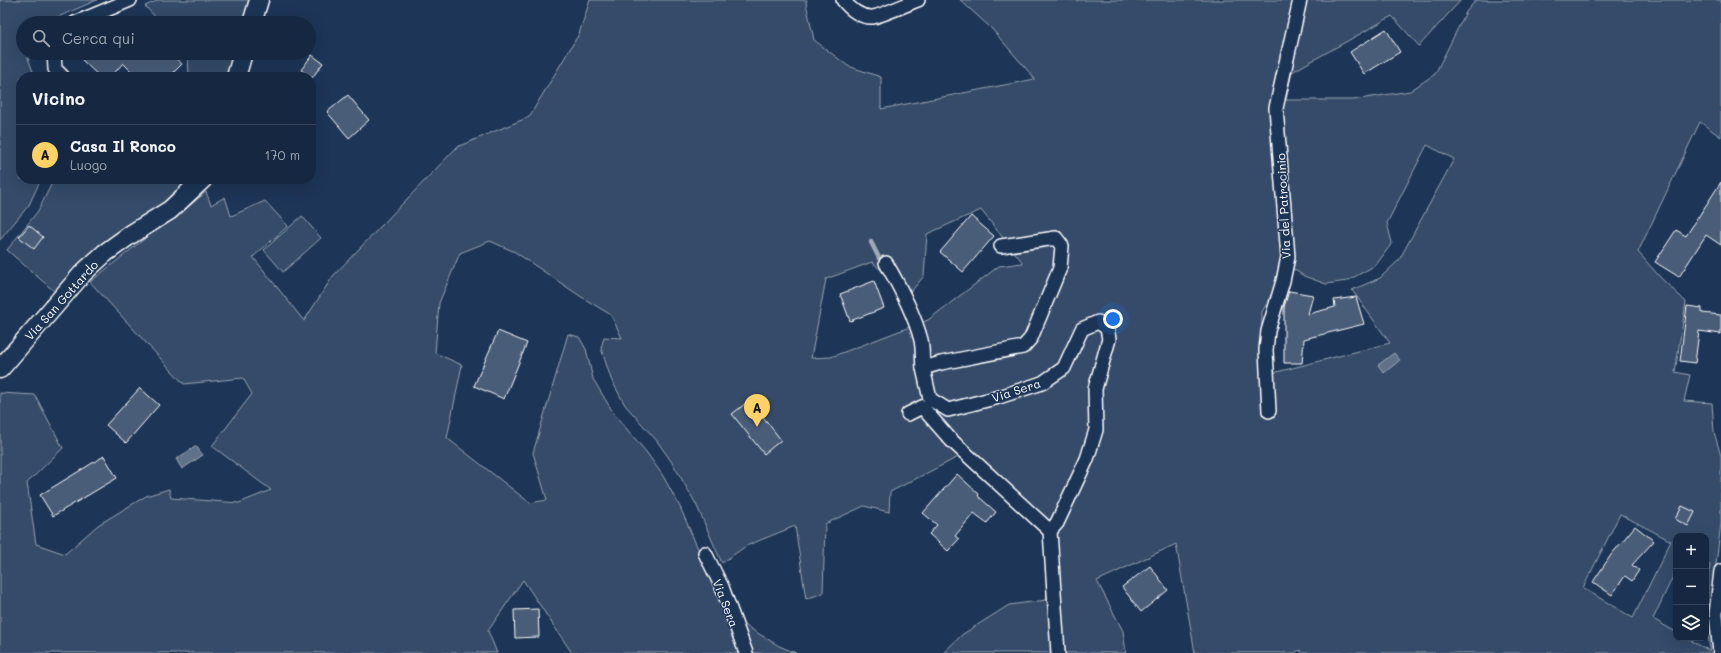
<!DOCTYPE html>
<html lang="it">
<head>
<meta charset="utf-8">
<style>
	:root { --surface:#162841; --page:#23344c; --text:#f1f3f6; --muted:#9ea6b1; --line:#35445a; --accent:#ffd166 }
	body { margin:0; font-family:Mali,sans-serif; background:var(--page); color:var(--text) }
	.controls { position:absolute; right:12px; bottom:12px; display:grid; overflow:hidden; border-radius:8px; box-shadow:0 4px 16px #0002 }
	.controls button { width:36px; height:36px; display:grid; place-items:center; padding:0; border:0; border-bottom:1px solid var(--line); background:var(--surface); color:var(--text); font:20px sans-serif }
	.you { position:absolute; left:1113px; top:319px; width:14px; height:14px; margin:-10px; border:3px solid #fff; border-radius:50%; background:#1a73e8; box-shadow:0 0 0 6px #1a73e833 }
	.badge { display:grid; place-items:center; width:26px; height:26px; border-radius:50%; background:var(--accent); color:#111; font-size:13px; font-weight:700 }
	.pin { position:absolute; translate:-50% -33px; filter:drop-shadow(0 1px 2px #0008) }
	.pin::after { content:''; position:absolute; top:21px; width:14px; height:12px; background:inherit; clip-path:polygon(0 0,100% 0,50% 100%) }
	.list { margin:0; padding:0; list-style:none }
	h2 { display:flex; justify-content:space-between; align-items:center; height:52px; margin:0; padding:0 16px; font-size:17px }
	h2 small { font-size:13px; font-weight:400; color:var(--muted) }
	.list li { display:grid; grid-template-columns:26px 1fr auto; gap:12px; align-items:center; box-sizing:border-box; height:60px; padding:0 16px; border-top:1px solid var(--line) }
	.list b { display:block; font-size:15px; white-space:nowrap }
	.list p { margin:0; font-size:13px; white-space:nowrap; color:var(--muted) }
	.list em { font-size:13px; font-style:normal; color:var(--muted) }
	.icon { flex:none; width:22px; height:22px; fill:none; stroke:currentColor; stroke-width:2; stroke-linecap:round; stroke-linejoin:round }
	.map { position:relative; flex:none; width:1721px; height:653px; overflow:hidden }
	.search { position:absolute; background:var(--surface); box-shadow:0 4px 16px #0002; left:16px; top:16px; width:300px; height:44px; display:flex; align-items:center; gap:10px; box-sizing:border-box; padding:0 14px; border-radius:22px; color:var(--muted); font-size:15px }
	.panel { position:absolute; background:var(--surface); box-shadow:0 4px 16px #0002; left:16px; top:72px; width:300px; height:112px; border-radius:16px }
	.map>svg:first-child { display:block }
	.green { fill:#364b69; stroke:#9aa5b4; fill-rule:evenodd }
	.water { fill:#617289; stroke:#a0aab8 }
	.lines { fill:none; stroke-linecap:round; stroke-linejoin:round }
	.stream { stroke:#a0aab8; stroke-width:4.5 }
	.building { fill:#4a5d79; stroke:#fff }
	.street-casing { stroke:#fff; stroke-width:16 }
	.secondary-casing { stroke:#fff; stroke-width:21 }
	.street { stroke:#1d3557; stroke-width:13 }
	.secondary { stroke:#1d3557; stroke-width:18 }
	.labels { text-anchor:middle; dominant-baseline:central; stroke-width:3; stroke-linejoin:round; paint-order:stroke }
	.street-label { font-size:12px; fill:#fff; stroke:#1d3557 }
</style>
</head>
<body>
<div class="map">
<svg width="1721" height="653" viewBox="0 0 1721 653">
	<rect width="100%" height="100%" fill="#1d3557"/>
	<filter id="ink" filterUnits="userSpaceOnUse"><feTurbulence type="fractalNoise" baseFrequency=".025" numOctaves="2"/><feDisplacementMap in="SourceGraphic" scale="8" xChannelSelector="R" yChannelSelector="G"/><feConvolveMatrix kernelMatrix="1 2 1 2 8 2 1 2 1" color-interpolation-filters="sRGB"/></filter>
	<g filter="url(#ink)">
		<g class="green">
			<path d="M0 0H97L44 23H23V53H29L28 58 35 77H21V179H41L29 205 0 240Z"/>
			<path d="M159 0H250L243 23H161L145 6Z"/>
			<path d="M590 0H807L806 3 814 40 848 66 881 77V109L1035 79 991 28 960 0H1076L1077 1 1079 0H1461L1419 46 1392 16 1292 72 1286 100H1353L1410 91 1435 74 1466 12 1476 0H1721V137L1700 122 1638 252 1660 277 1686 302 1675 372 1690 375 1684 401 1712 403 1714 432 1721 456V523L1712 597 1717 653H1302L1300 650 1294 653H1195L1176 544 1097 581 1123 631 1126 653H943L963 634 1009 605 1046 600 1056 534 962 455 890 492 889 512 864 506 825 524 823 593 806 599 795 526 746 546 722 563 696 504 673 464 657 441 625 405 611 379 601 348 604 337 622 338 611 315 580 296 515 252 490 241 460 253 439 303 435 353 462 365 447 438 530 503 547 500 533 453 568 334 579 337 586 349 593 379 614 414 647 453 663 476 680 507 720 600 741 653H572L523 580 488 631 497 653H0V393L35 395 63 448 27 483 36 544 65 554 98 525 146 496 169 489 171 498 239 503 271 490 212 446 252 394 243 378 184 384 90 282 148 236 167 224 206 192 211 205 225 197 231 216 265 201 288 226 253 257 304 321 333 276 457 147 529 117 579 34ZM1427 145 1454 159 1399 260 1380 278 1352 290 1390 343 1261 376 1262 312 1287 265 1304 276 1326 284 1347 281 1376 265 1392 243 1387 223ZM981 210 1023 263 999 266 928 320 831 357 811 358 826 279 872 262 908 295 924 276 927 234ZM1620 514 1671 541 1633 618 1583 588ZM1676 536H1706V563L1710 565C1706 595 1706 620 1710 651L1686 638H1676V632L1653 619 1676 570Z"/>
			<path d="M188 53H235L229 77H189Z"/>
			<path d="M54 179H190L165 206 55 292 7 250 38 211Z"/>
			<path d="M302 216 321 238 283 272 264 250Z"/>
			<path d="M741 623 779 646 796 653H753Z"/>
		</g>
		<g class="water">
			<path d="M1394 353 1400 360 1384 373 1378 365Z"/>
			<path d="M196 446 203 455 182 469 176 459Z"/>
		</g>
		<g class="lines">
			<path class="stream" d="M871 242 883 266"/>
		</g>
		<g class="building">
			<path d="M1386 29 1400 52 1364 74 1350 52Z"/>
			<path d="M88 53H170L182 64 169 77H137L123 63 111 77H100L82 60Z"/>
			<path d="M312 55 323 63 312 78 301 70Z"/>
			<path d="M348 95 369 120 349 138 327 112Z"/>
			<path d="M1721 182V245L1706 235 1679 277 1655 262 1676 230 1686 236Z"/>
			<path d="M971 216 994 236 963 272 940 252Z"/>
			<path d="M29 225 43 237 34 249 19 237Z"/>
			<path d="M874 281 884 308 850 321 840 294Z"/>
			<path d="M1289 291 1313 295 1308 314 1335 307 1334 300 1356 297 1364 324 1304 339 1302 363H1284V307Z"/>
			<path d="M1687 306 1702 308V313L1721 315V334L1699 331 1695 363 1680 361Z"/>
			<path d="M498 331 527 343 504 399 474 386Z"/>
			<path d="M140 388 159 405 126 443 106 425Z"/>
			<path d="M750 400 781 440 764 454 732 414Z"/>
			<path d="M104 456 117 478 53 516 40 495Z"/>
			<path d="M957 474 979 494 978 496 996 512 987 523 974 513 955 536 959 539 948 551 929 534 937 525 923 513Z"/>
			<path d="M1682 506 1695 512 1688 526 1675 519Z"/>
			<path d="M1635 526 1654 541 1632 565 1639 570 1632 581 1625 576 1612 595 1593 582 1611 555Z"/>
			<path d="M1150 566 1168 590 1141 612 1122 587Z"/>
			<path d="M538 609 539 637 515 638 514 610Z"/>
		</g>
		<g class="lines">
			<g class="street-casing">
				<g id="street">
					<path d="M843 0C850 9 861 18 873 17 883 15 907 4 918 0"/>
					<path d="M75 23 130 0"/>
					<path d="M54 53 55 69 63 77"/>
					<path d="M1001 246 1056 238 1062 246 1060 268 1031 338 1023 347 941 363 923 368 930 399 948 410 999 397 1042 383 1064 368 1082 329 1098 322 1107 328 1109 339 1095 389 1096 430 1087 459 1057 523 1050 531"/>
					<path d="M886 263C900 287 914 313 921 340 923 349 922 359 923 368"/>
					<path d="M1269 411 1266 350 1268 331 1283 281 1288 257 1276 108 1300 0"/>
					<path d="M908 414 922 407 951 440 1050 531 1058 653"/>
					<path d="M705 553 722 587 746 653"/>
					<path d="M1720 653 1716 614 1721 571"/>
				</g>
			</g>
			<g class="secondary-casing">
				<g id="secondary">
					<path d="M252 23 259 0"/>
					<path d="M236 77 243 53"/>
					<path d="M0 369 83 273 105 253 130 235 170 210 203 179"/>
				</g>
			</g>
			<use href="#street" class="street"/>
			<use href="#secondary" class="secondary"/>
		</g>
	</g>
	<g class="labels">
		<g class="street-label">
			<text transform="translate(1283 206) rotate(-93)">Via del Patrocinio</text>
			<text transform="translate(61 300) rotate(-48)">Via San Gottardo</text>
			<text transform="translate(1016 390) rotate(-18)">Via Sera</text>
			<text transform="translate(726 603) rotate(69)">Via Sera</text>
		</g>
	</g>
</svg>
<div class="controls">
<button>+</button>
<button>−</button>
<button><svg class="icon" aria-label="layers" viewBox="0 0 24 24"><path d="M12 4l9 5-9 5-9-5zM3 14l9 5 9-5"/></svg></button>
</div>
<div class="you"></div>
<div class="pin badge" style="left:757px;top:427px">A</div>
<div class="search"><svg class="icon" aria-label="search" viewBox="0 0 24 24"><circle cx="10" cy="10" r="6"/><path d="M15 15l6 6"/></svg>Cerca qui</div>
<section class="panel">
<h2>Vicino<small></small></h2>
<ul class="list">
<li><span class="badge">A</span><div><b>Casa Il Ronco</b><p>Luogo</p></div><em>170 m</em></li>
</ul>
</section>
</div>
</body>
</html>
